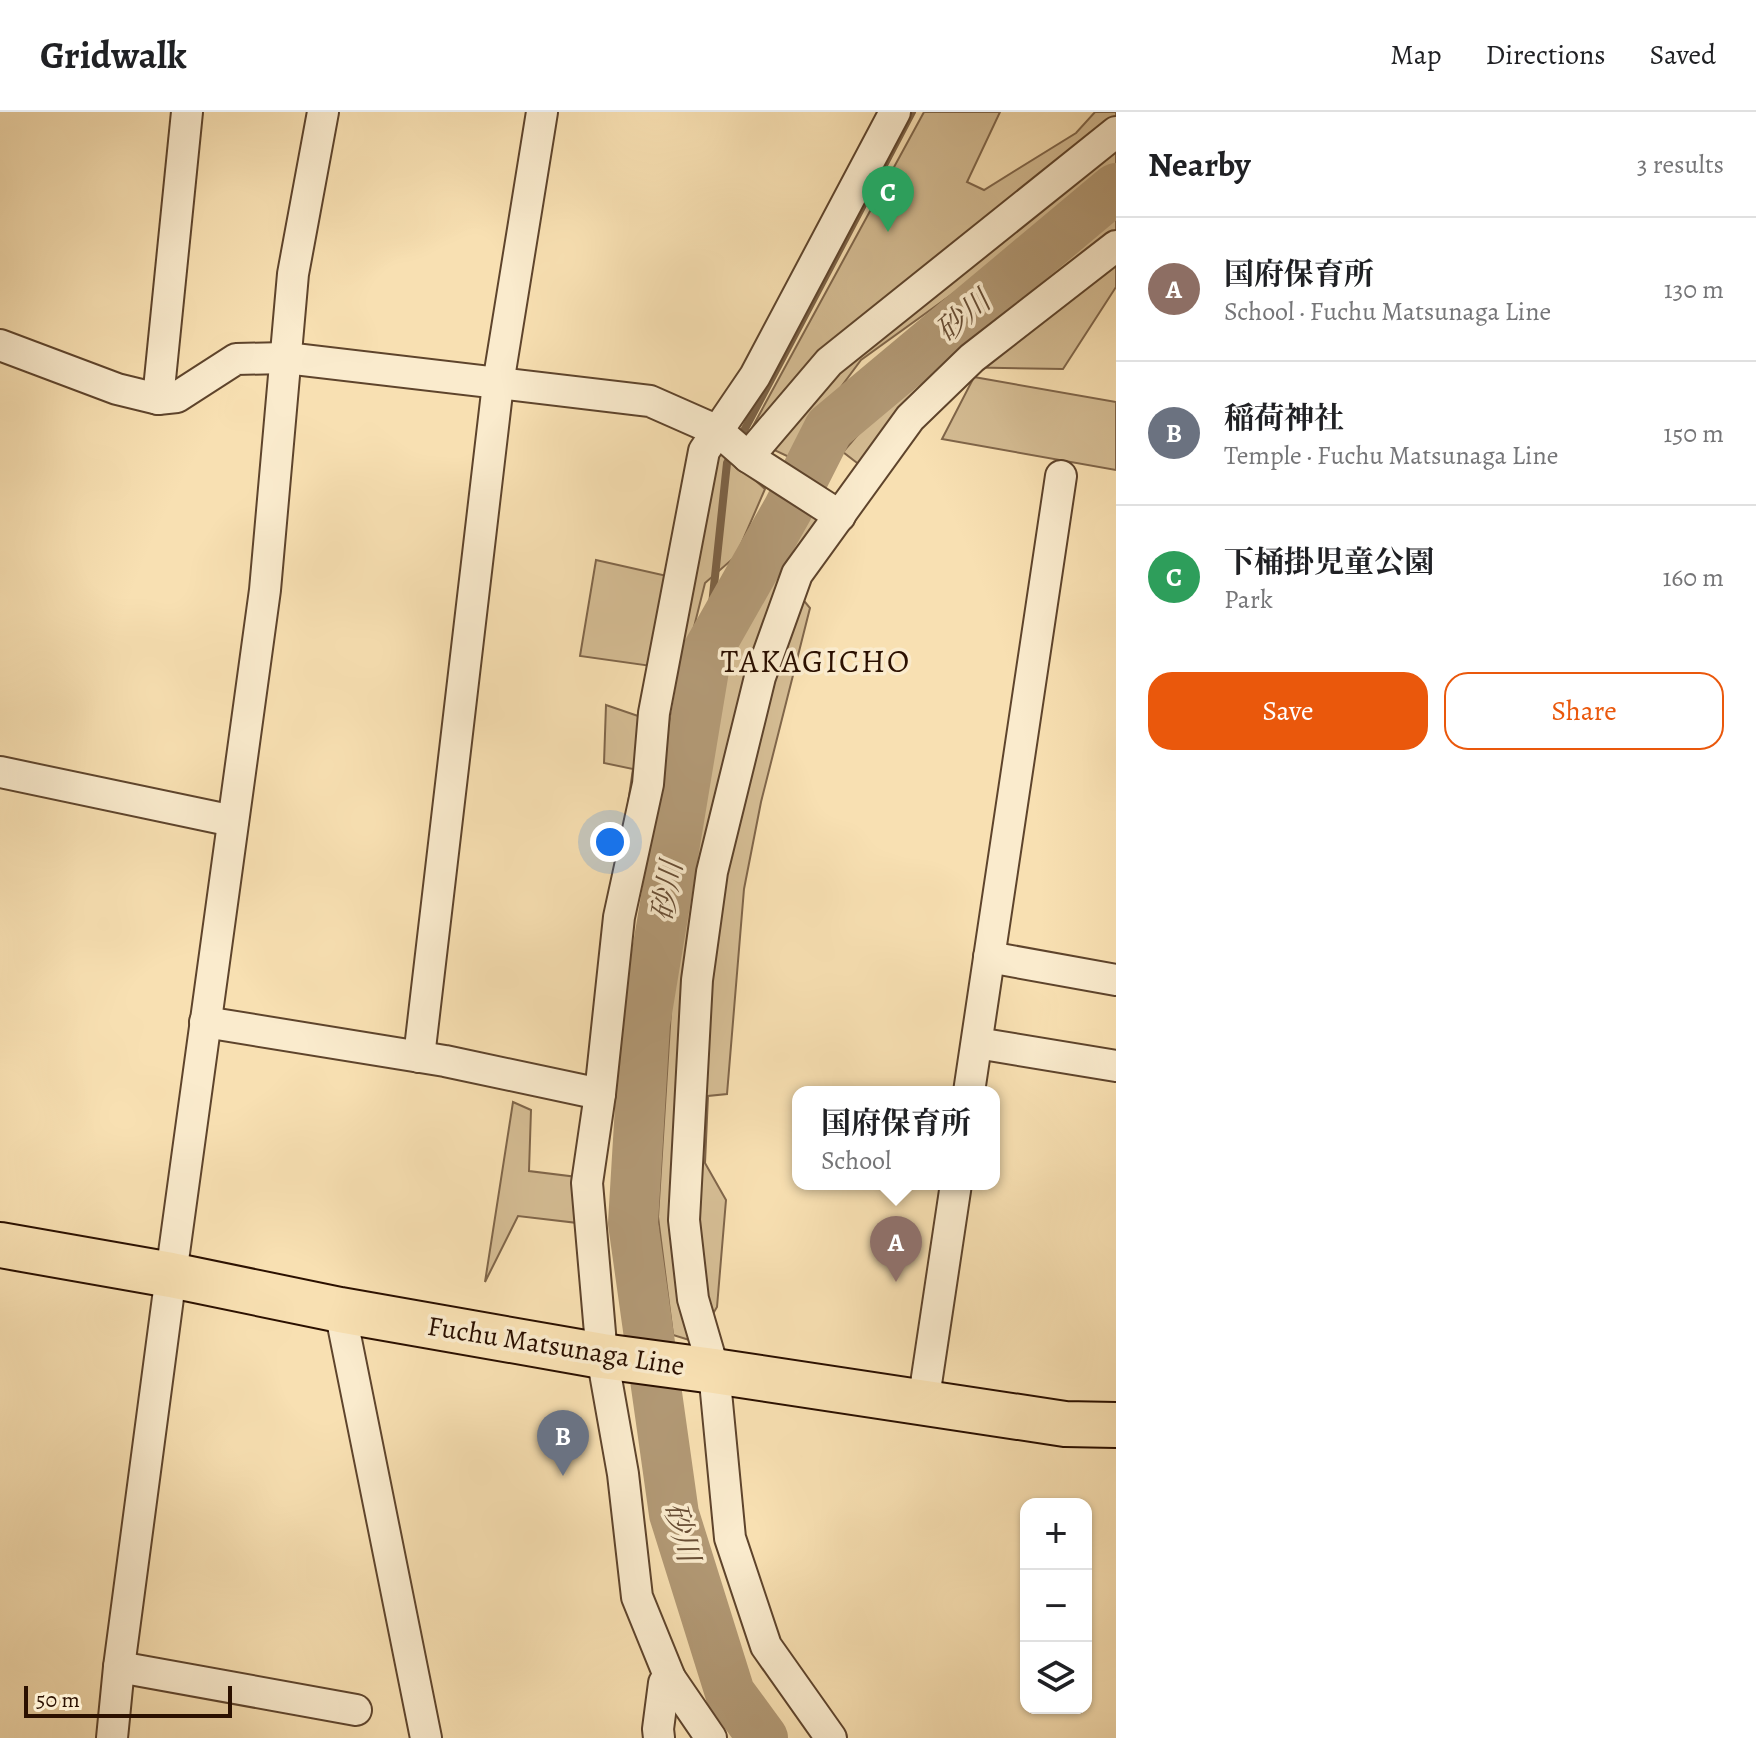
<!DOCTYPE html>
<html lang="en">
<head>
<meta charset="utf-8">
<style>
	:root { --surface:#fff; --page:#f6f6f6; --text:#202124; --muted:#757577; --line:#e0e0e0; --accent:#ea580c }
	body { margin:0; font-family:Alegreya,"Noto Serif JP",serif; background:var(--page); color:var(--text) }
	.controls { position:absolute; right:24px; bottom:24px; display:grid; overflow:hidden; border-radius:16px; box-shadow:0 2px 6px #0004 }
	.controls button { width:72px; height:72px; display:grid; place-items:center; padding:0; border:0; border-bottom:2px solid var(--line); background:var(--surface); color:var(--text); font:40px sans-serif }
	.scale { position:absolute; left:24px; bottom:20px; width:208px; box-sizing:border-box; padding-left:8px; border:4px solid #2b1000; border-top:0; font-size:22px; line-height:28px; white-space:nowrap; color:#2b1000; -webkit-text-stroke:6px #faebcd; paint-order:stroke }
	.you { position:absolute; left:610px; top:730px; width:28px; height:28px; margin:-20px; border:6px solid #fff; border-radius:50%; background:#1a73e8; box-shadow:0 0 0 12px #1a73e833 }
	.badge { display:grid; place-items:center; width:52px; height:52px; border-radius:50%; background:var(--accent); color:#fff; font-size:26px; font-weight:700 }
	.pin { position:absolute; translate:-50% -66px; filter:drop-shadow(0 2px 4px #0008) }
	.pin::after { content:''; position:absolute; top:42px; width:28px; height:24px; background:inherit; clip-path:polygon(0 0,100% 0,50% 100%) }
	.popup { position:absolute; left:792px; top:974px; width:208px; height:104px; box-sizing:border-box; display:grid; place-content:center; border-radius:16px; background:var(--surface); filter:drop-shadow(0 2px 6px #0005); font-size:26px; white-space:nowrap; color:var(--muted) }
	.popup b { font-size:30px; color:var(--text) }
	.popup::after { content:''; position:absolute; left:50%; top:100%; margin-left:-16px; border:16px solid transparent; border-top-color:var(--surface) }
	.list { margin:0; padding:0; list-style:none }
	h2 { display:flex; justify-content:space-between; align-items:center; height:104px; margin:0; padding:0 32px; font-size:34px }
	h2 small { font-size:26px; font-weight:400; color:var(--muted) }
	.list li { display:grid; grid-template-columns:52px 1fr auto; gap:24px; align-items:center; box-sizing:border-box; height:144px; padding:0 32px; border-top:2px solid var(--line) }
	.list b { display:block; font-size:30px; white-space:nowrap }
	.list p { margin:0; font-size:26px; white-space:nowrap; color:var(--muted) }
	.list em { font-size:26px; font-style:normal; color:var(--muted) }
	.actions { display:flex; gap:16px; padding:24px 32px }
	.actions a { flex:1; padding:18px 0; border:2px solid var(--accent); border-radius:24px; text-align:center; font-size:28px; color:var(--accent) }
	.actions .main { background:var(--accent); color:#fff }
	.icon { flex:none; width:44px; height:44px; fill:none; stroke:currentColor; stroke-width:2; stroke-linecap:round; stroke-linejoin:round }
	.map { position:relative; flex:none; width:1116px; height:1626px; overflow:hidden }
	header { display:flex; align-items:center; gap:48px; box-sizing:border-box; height:112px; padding:0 40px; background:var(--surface); border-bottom:2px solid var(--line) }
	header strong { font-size:38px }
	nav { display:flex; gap:44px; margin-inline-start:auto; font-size:28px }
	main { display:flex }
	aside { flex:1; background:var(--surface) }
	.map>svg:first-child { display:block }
	.green { fill:#d5bd94; stroke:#80664a; stroke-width:2 }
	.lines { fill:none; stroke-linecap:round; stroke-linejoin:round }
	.stream { stroke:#7c6246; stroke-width:8 }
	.river { stroke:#b29975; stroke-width:50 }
	.street-casing { stroke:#5e442c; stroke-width:34 }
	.primary-casing { stroke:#2b1000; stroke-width:48 }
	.street { stroke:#faebcd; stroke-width:30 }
	.primary { stroke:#f8e0b2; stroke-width:44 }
	.labels { text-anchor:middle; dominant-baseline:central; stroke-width:7; stroke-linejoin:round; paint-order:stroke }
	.street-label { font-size:28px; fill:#2b1000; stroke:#faebcd }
	.water-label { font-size:30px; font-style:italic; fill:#684e35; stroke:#faebcd }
	.quarter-label { font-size:32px; letter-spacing:2px; fill:#2b1000; stroke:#faebcd }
</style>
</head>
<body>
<header>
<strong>Gridwalk</strong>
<nav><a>Map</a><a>Directions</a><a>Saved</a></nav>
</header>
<main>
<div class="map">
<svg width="1116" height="1626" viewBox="0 0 1116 1626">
	<rect width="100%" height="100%" fill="#f8e0b2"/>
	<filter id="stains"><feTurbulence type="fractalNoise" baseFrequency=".0025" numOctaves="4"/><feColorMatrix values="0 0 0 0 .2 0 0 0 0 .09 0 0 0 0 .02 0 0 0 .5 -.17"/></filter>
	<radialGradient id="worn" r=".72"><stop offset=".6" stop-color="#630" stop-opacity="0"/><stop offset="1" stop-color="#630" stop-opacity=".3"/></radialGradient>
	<g class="green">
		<path d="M924 0H1000L967 70 984 78 1076 21 1095 0H1116V59L1044 116 861 248 789 345 747 325Z"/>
		<path d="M1116 96V175L1063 257 949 255 861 354 843 340 879 298 983 205Z"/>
		<path d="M974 265 1116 290V358L942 327Z"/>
		<path d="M716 333 765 377 736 444 705 471 660 651Z"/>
		<path d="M800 395 824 410 800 484 810 496 761 690 744 777 727 982 708 984 705 1051 726 1088 717 1195 696 1230 673 1223 658 1105 672 882 711 655 720 538Z"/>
		<path d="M596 448 667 464 651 554 580 544Z"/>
		<path d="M606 593 641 605 640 678 620 746 633 657 604 651Z"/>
		<path d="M513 990 531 998 529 1059 577 1065 578 1111 518 1104 485 1170Z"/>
	</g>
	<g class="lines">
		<g class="stream">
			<path d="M739 328 912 0"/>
			<path d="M707 540 727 351 733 340"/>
		</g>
		<path class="river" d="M763 1626 730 1581 674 1402 633 1111 645 912 707 540 788 397 829 316 1116 76"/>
		<g class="street-casing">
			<g id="street">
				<path d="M0 233 117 277 158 287 177 285 236 247 286 246 650 289 718 319 748 345 840 404"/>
				<path d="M158 287 187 0"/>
				<path d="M748 345 829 250 1116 20"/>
				<path d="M0 660 233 709"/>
				<path d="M989 845 1116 868"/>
				<path d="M205 910 445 949 600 982"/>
				<path d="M977 931 1116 954"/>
				<path d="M419 945 498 272 542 0"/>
				<path d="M969 980 1061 364"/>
				<path d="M340 1198 426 1626"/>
				<path d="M923 1292 956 1072"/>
				<path d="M119 1555 356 1598"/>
				<path d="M112 1626 119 1555 171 1163 265 478 293 162 323 0"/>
				<path d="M659 1626 658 1617 664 1571 670 1566"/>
				<path d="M711 1626 670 1566 637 1485 623 1362 602 1244 587 1071 600 982 619 805 648 672 654 601 704 339 755 264 895 0"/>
				<path d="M831 1626 766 1534 730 1426 714 1259 693 1187 684 1108 697 868 712 760 760 565 797 462 910 306 972 246 1116 134"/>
			</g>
		</g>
		<g class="primary-casing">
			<path id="primary" d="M0 1133 171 1163 340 1198 602 1244 714 1259 1065 1312 1116 1313"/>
		</g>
		<use href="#street" class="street"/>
		<use href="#primary" class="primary"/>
	</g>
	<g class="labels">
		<g class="street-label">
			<text transform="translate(556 1234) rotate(9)">Fuchu Matsunaga Line</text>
		</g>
		<g class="water-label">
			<text transform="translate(963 204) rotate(-40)">砂川</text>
			<text transform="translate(667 779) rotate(-80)">砂川</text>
			<text transform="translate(682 1420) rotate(75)">砂川</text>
		</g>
		<g class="quarter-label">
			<text x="816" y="549">TAKAGICHO</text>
		</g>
	</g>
	<rect width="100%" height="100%" filter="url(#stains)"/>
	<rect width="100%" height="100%" fill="url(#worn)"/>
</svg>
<div class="controls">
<button>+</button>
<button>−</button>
<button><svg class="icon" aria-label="layers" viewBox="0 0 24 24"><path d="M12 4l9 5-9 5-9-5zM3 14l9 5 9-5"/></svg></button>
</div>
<div class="scale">50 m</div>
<div class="you"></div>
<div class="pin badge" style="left:896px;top:1170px;background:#8d6e63">A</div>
<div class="popup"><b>国府保育所</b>School</div>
<div class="pin badge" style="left:563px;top:1364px;background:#6b7280">B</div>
<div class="pin badge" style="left:888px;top:120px;background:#2e9e5b">C</div>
</div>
<aside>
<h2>Nearby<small>3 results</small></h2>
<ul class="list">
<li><span class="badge" style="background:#8d6e63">A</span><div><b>国府保育所</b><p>School · Fuchu Matsunaga Line</p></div><em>130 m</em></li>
<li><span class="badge" style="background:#6b7280">B</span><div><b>稲荷神社</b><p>Temple · Fuchu Matsunaga Line</p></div><em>150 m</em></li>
<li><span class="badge" style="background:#2e9e5b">C</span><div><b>下桶掛児童公園</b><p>Park</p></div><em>160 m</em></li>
</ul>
<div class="actions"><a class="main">Save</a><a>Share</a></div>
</aside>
</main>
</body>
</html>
